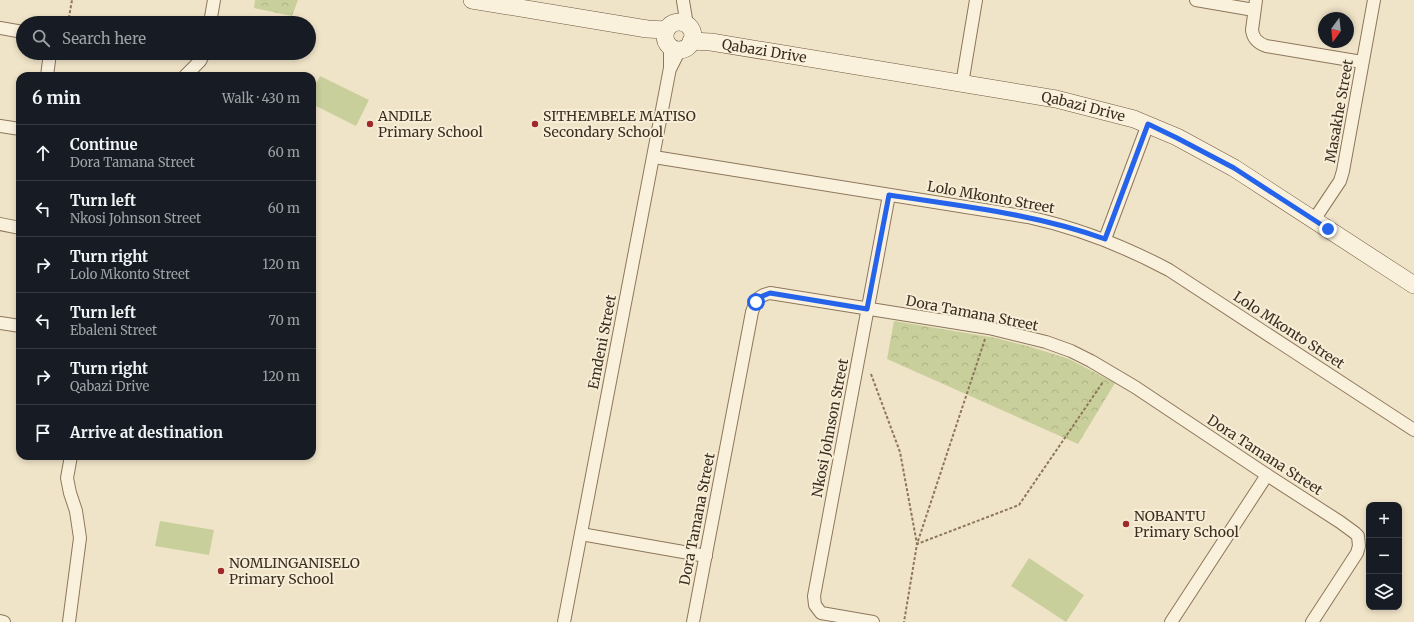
<!DOCTYPE html>
<html lang="en">
<head>
<meta charset="utf-8">
<style>
	:root { --surface:#171b24; --page:#20242c; --text:#f1f3f6; --muted:#9ea1a6; --line:#363941 }
	body { margin:0; font-family:Merriweather,serif; background:var(--page); color:var(--text) }
	.controls { position:absolute; right:12px; bottom:12px; display:grid; overflow:hidden; border-radius:8px; box-shadow:0 2px 6px #0003 }
	.controls button { width:36px; height:36px; display:grid; place-items:center; padding:0; border:0; border-bottom:1px solid var(--line); background:var(--surface); color:var(--text); font:20px sans-serif }
	.compass { position:absolute; left:1318px; top:12px; width:36px; height:36px; border-radius:50%; background:var(--surface); box-shadow:0 2px 6px #0003; rotate:195deg }
	.stop { position:absolute; width:12px; height:12px; margin:-9px; border:3px solid #2563eb; border-radius:50%; background:#fff }
	.stop.end { background:#2563eb; border-color:#fff; box-shadow:0 1px 4px #0008 }
	.list { margin:0; padding:0; list-style:none }
	h2 { display:flex; justify-content:space-between; align-items:center; height:52px; margin:0; padding:0 16px; font-size:17px }
	h2 small { font-size:13px; font-weight:400; color:var(--muted) }
	.list li { display:grid; grid-template-columns:26px 1fr auto; gap:12px; align-items:center; box-sizing:border-box; height:56px; padding:0 16px; border-top:1px solid var(--line) }
	.list b { display:block; font-size:15px; white-space:nowrap }
	.list p { margin:0; font-size:13px; white-space:nowrap; color:var(--muted) }
	.list em { font-size:13px; font-style:normal; color:var(--muted) }
	.icon { flex:none; width:22px; height:22px; fill:none; stroke:currentColor; stroke-width:2; stroke-linecap:round; stroke-linejoin:round }
	.map { position:relative; flex:none; width:1414px; height:622px; overflow:hidden }
	.search { position:absolute; background:var(--surface); box-shadow:0 2px 6px #0003; left:16px; top:16px; width:300px; height:44px; display:flex; align-items:center; gap:10px; box-sizing:border-box; padding:0 14px; border-radius:22px; color:var(--muted); font-size:15px }
	.panel { position:absolute; background:var(--surface); box-shadow:0 2px 6px #0003; left:16px; top:72px; width:300px; height:388px; border-radius:12px }
	.map>svg:first-child { display:block }
	.grass { fill:#c9cf9b }
	.forest { fill:url(#forest-crowns) }
	.lines { fill:none; stroke-linecap:round; stroke-linejoin:round }
	.street-casing { stroke:#8d765c; stroke-width:14 }
	.secondary-casing { stroke:#6f573f; stroke-width:18 }
	.path { stroke:#8d765c; stroke-width:2; stroke-dasharray:3 2; stroke-linecap:butt }
	.street { stroke:#faf1dc; stroke-width:12 }
	.secondary { stroke:#faf1dc; stroke-width:17 }
	.route { stroke:#2563eb; stroke-width:5 }
	.poi-dot { fill:#9e2a2b; stroke:#f7eed8; stroke-width:1.5 }
	.labels { text-anchor:middle; dominant-baseline:central; stroke-width:4; stroke-linejoin:round; paint-order:stroke }
	.street-label { font-size:14px; fill:#3d2e20; stroke:#f7eed8 }
	.poi-label { font-size:14px; fill:#3d2e20; stroke:#f7eed8; text-anchor:start }
</style>
</head>
<body>
<div class="map">
<svg width="1414" height="622" viewBox="0 0 1414 622">
	<defs>
		<pattern id="forest-crowns" width="20" height="18" patternUnits="userSpaceOnUse"><rect width="20" height="18" fill="#c9cf9b"/><path d="M2 6a3 3 0 1 1 6 0M12 15a3 3 0 1 1 6 0" fill="none" stroke="#aeb285"/></pattern>
	</defs>
	<rect width="100%" height="100%" fill="#f0e4c8"/>
	<g class="grass">
		<path d="M320 76 369 100 356 126 312 104V92Z"/>
		<path d="M160 521 214 530 209 555 155 546Z"/>
		<path d="M1029 558 1084 595 1066 622 1011 586Z"/>
	</g>
	<g class="forest">
		<path d="M255 0H298L292 16 254 8Z"/>
		<path d="M894 321 996 338 1031 347 1069 359 1115 383 1078 444 887 359Z"/>
	</g>
	<g class="lines">
		<g class="street-casing">
			<g id="street">
				<path d="M1196 0 1254 10"/>
				<path d="M1256 0 1252 30C1253 39 1258 43 1266 46L1362 62"/>
				<path d="M683 1 687 25"/>
				<path d="M210 23 214 0"/>
				<path d="M0 28 23 32"/>
				<path d="M671 67 680 49"/>
				<path d="M47 76 50 53"/>
				<path d="M185 76 200 61 204 53"/>
				<path d="M962 84 976 0"/>
				<path d="M0 126 20 129"/>
				<path d="M654 157 1028 217C1078 228 1124 246 1169 270L1414 430"/>
				<path d="M1314 220 1340 181 1343 171 1374 0"/>
				<path d="M0 224 20 228"/>
				<path d="M1105 239 1148 124"/>
				<path d="M0 323 20 326"/>
				<path d="M581 534 706 556"/>
				<path d="M0 621 4 622"/>
				<path d="M69 622 80 538 76 511 70 493 67 478 71 456"/>
				<path d="M564 622 670 68V46"/>
				<path d="M693 622 752 312C756 301 757 296 770 293L989 328 1046 342 1071 351 1091 361 1135 387 1267 475 1340 522 1355 533 1358 536 1359 546 1357 553 1312 622"/>
				<path d="M873 622 821 613 815 605 814 596 889 195"/>
				<path d="M1171 622 1267 475"/>
			</g>
		</g>
		<g class="secondary-casing">
			<g id="secondary">
				<path d="M472 0 647 29 666 30"/>
				<circle cx="679" cy="36" r="14"/>
				<path id="s1" d="M691 41 711 42 1056 99 1134 119 1177 137 1234 168 1414 285"/>
			</g>
		</g>
		<g class="path">
			<path d="M68 23 72 0"/>
			<path d="M985 339 917 544 1019 505 1103 382"/>
			<path d="M871 374 900 452 917 544 904 622"/>
		</g>
		<use href="#street" class="street"/>
		<use href="#secondary" class="secondary"/>
	</g>
	<g class="lines">
		<path class="route" d="M756 302 760 297 770 293 867 309 889 195C962 206 1035 214 1105 239L1148 124 1177 138 1234 168 1328 229"/>
	</g>
	<g class="poi-dot">
		<circle cx="370" cy="124" r="4"/>
		<circle cx="535" cy="124" r="4"/>
		<circle cx="1126" cy="524" r="4"/>
		<circle cx="221" cy="571" r="4"/>
	</g>
	<g class="labels">
		<g class="street-label">
			<text stroke="none"><textPath href="#s1" startOffset="74">Qabazi Drive</textPath></text>
			<text stroke="none"><textPath href="#s1" startOffset="398">Qabazi Drive</textPath></text>
			<text transform="translate(1339 111) rotate(-80)">Masakhe Street</text>
			<text transform="translate(991 197) rotate(10)">Lolo Mkonto Street</text>
			<text transform="translate(972 313) rotate(11)">Dora Tamana Street</text>
			<text transform="translate(1289 330) rotate(33)">Lolo Mkonto Street</text>
			<text transform="translate(602 342) rotate(-79)">Emdeni Street</text>
			<text transform="translate(830 428) rotate(-79)">Nkosi Johnson Street</text>
			<text transform="translate(1265 455) rotate(33)">Dora Tamana Street</text>
			<text transform="translate(697 519) rotate(-79)">Dora Tamana Street</text>
		</g>
		<g class="poi-label">
			<text x="378" y="116">ANDILE<tspan x="378" dy="16">Primary School</tspan></text>
			<text x="543" y="116">SITHEMBELE MATISO<tspan x="543" dy="16">Secondary School</tspan></text>
			<text x="1134" y="516">NOBANTU<tspan x="1134" dy="16">Primary School</tspan></text>
			<text x="229" y="563">NOMLINGANISELO<tspan x="229" dy="16">Primary School</tspan></text>
		</g>
	</g>
</svg>
<div class="controls">
<button>+</button>
<button>−</button>
<button><svg class="icon" aria-label="layers" viewBox="0 0 24 24"><path d="M12 4l9 5-9 5-9-5zM3 14l9 5 9-5"/></svg></button>
</div>
<svg class="compass" viewBox="-18 -18 36 36"><path d="M0-13l5 13h-10z" fill="#e53935"/><path d="M0 13l5-13h-10z" fill="#9ea1a6"/></svg>
<div class="stop" style="left:756px;top:302px"></div>
<div class="stop end" style="left:1328px;top:229px"></div>
<div class="search"><svg class="icon" aria-label="search" viewBox="0 0 24 24"><circle cx="10" cy="10" r="6"/><path d="M15 15l6 6"/></svg>Search here</div>
<section class="panel">
<h2>6 min<small>Walk · 430 m</small></h2>
<ul class="list">
<li><svg class="icon" aria-label="ahead" viewBox="0 0 24 24"><path d="M12 20V5M6 11l6-6 6 6"/></svg><div><b>Continue</b><p>Dora Tamana Street</p></div><em>60 m</em></li>
<li><svg class="icon" aria-label="left" viewBox="0 0 24 24"><path d="M17 20v-9H6M10 6l-5 5 5 5"/></svg><div><b>Turn left</b><p>Nkosi Johnson Street</p></div><em>60 m</em></li>
<li><svg class="icon" aria-label="right" viewBox="0 0 24 24"><path d="M7 20v-9h11M14 6l5 5-5 5"/></svg><div><b>Turn right</b><p>Lolo Mkonto Street</p></div><em>120 m</em></li>
<li><svg class="icon" aria-label="left" viewBox="0 0 24 24"><path d="M17 20v-9H6M10 6l-5 5 5 5"/></svg><div><b>Turn left</b><p>Ebaleni Street</p></div><em>70 m</em></li>
<li><svg class="icon" aria-label="right" viewBox="0 0 24 24"><path d="M7 20v-9h11M14 6l5 5-5 5"/></svg><div><b>Turn right</b><p>Qabazi Drive</p></div><em>120 m</em></li>
<li><svg class="icon" aria-label="arrive" viewBox="0 0 24 24"><path d="M6 21V4h12l-3 4 3 4H6"/></svg><div><b>Arrive at destination</b></div></li>
</ul>
</section>
</div>
</body>
</html>
